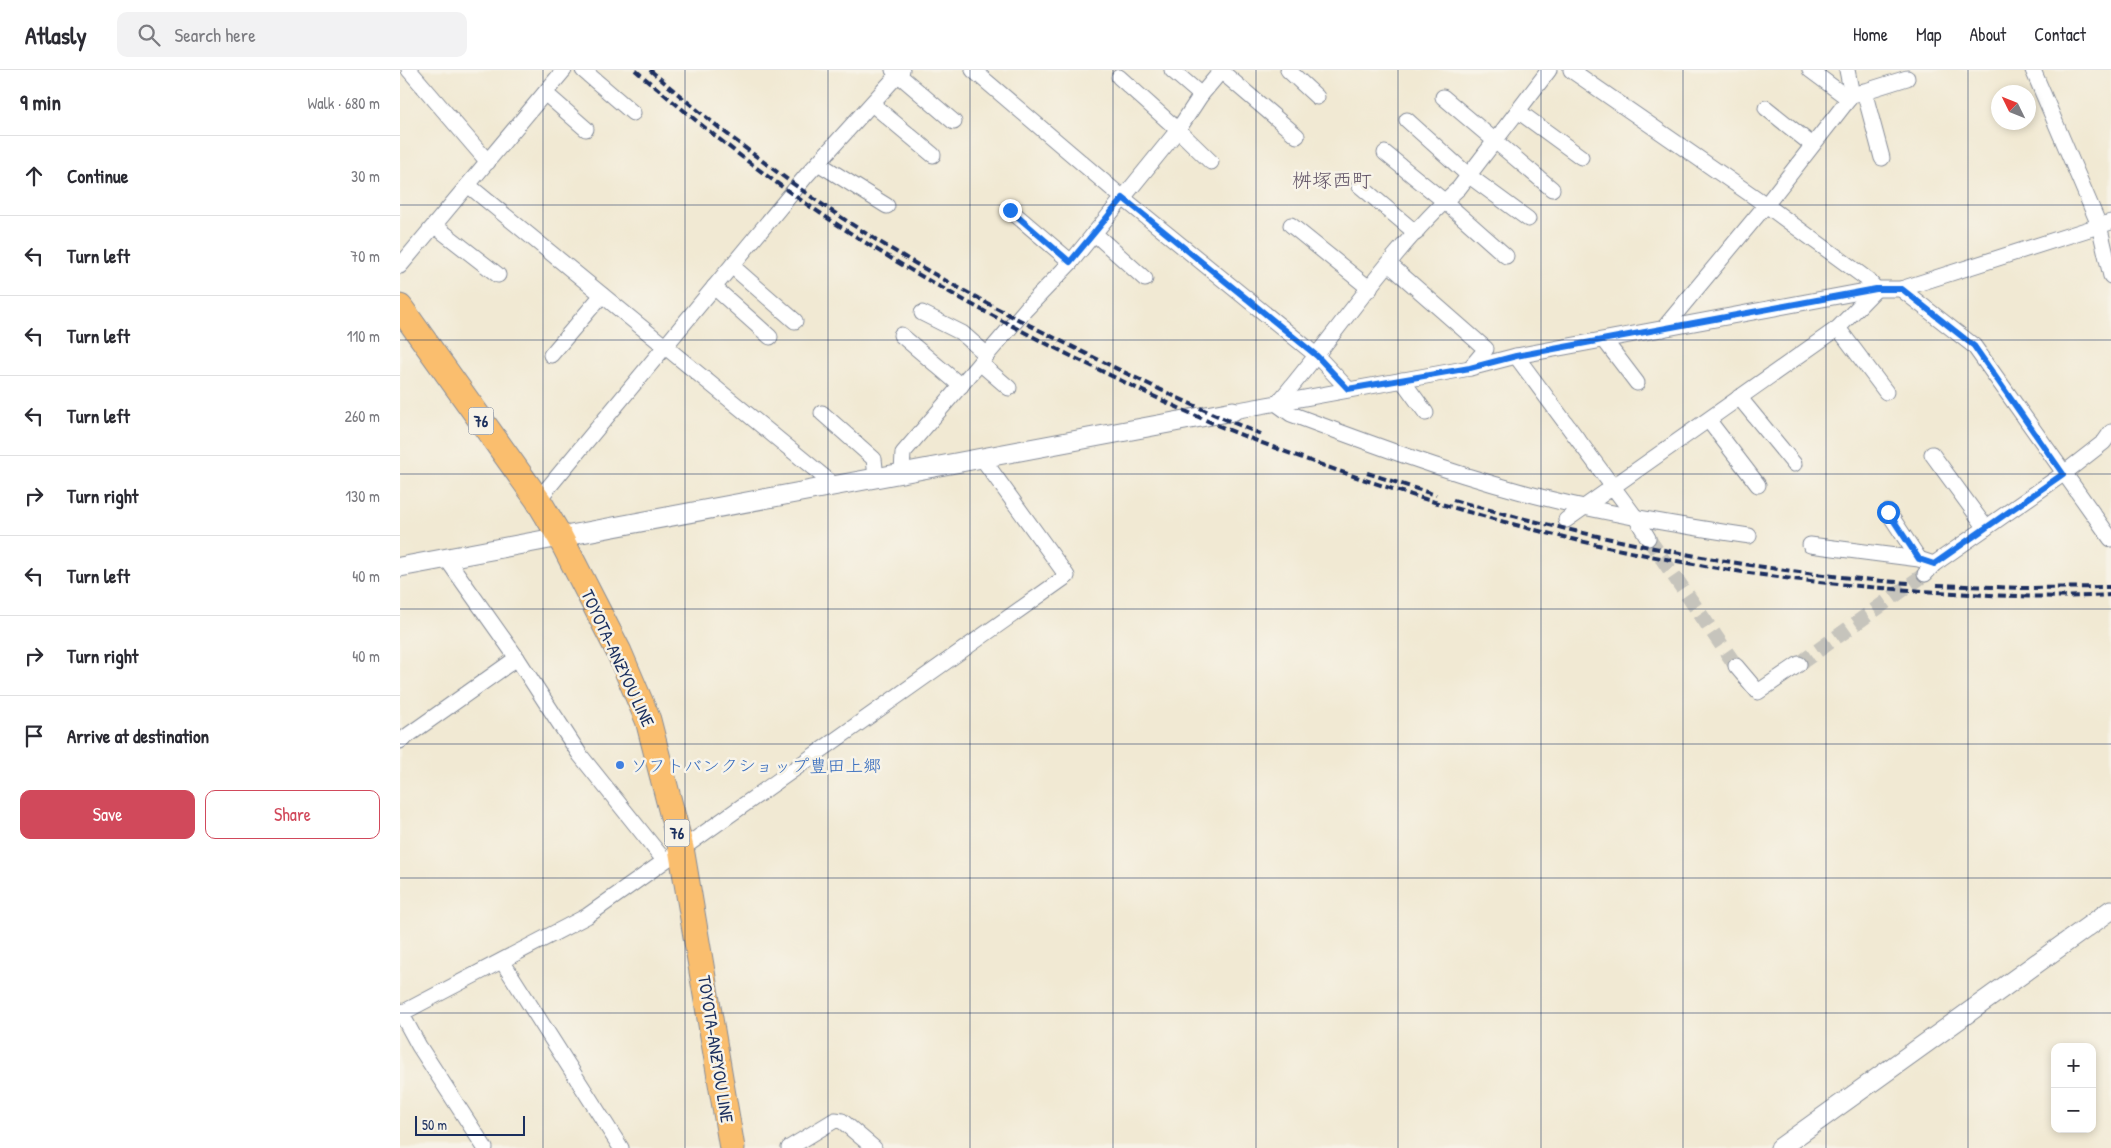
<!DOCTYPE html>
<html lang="en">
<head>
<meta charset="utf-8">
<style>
	:root { --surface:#fff; --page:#f2f2f3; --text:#2b2b33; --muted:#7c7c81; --line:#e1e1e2; --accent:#d1495b }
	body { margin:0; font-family:"Patrick Hand","Klee One",sans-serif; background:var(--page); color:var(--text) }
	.controls { position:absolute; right:15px; bottom:15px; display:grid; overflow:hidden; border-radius:10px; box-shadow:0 2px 8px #0003 }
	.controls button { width:45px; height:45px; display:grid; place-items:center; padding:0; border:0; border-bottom:1px solid var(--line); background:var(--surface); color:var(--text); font:25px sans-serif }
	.compass { position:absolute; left:1591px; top:15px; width:45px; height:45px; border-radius:50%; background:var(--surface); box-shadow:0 2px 8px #0003; rotate:313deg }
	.scale { position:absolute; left:15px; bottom:12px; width:110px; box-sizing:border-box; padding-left:5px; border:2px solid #1b2f5e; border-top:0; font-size:14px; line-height:18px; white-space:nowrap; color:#1b2f5e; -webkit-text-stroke:4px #f7f3e8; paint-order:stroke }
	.stop { position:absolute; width:15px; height:15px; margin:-11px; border:4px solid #1a73e8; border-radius:50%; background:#fff }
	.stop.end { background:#1a73e8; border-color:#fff; box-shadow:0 1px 5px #0008 }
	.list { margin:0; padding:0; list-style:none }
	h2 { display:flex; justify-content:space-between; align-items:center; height:65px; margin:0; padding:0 20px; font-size:21px }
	h2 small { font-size:16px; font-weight:400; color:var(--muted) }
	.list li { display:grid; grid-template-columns:32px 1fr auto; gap:15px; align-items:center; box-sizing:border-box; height:80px; padding:0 20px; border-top:1px solid var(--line) }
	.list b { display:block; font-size:19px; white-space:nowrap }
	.list em { font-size:16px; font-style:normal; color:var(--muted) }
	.actions { display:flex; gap:10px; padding:15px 20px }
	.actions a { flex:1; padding:11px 0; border:1px solid var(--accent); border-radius:10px; text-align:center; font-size:18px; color:var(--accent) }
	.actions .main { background:var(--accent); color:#fff }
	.icon { flex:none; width:28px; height:28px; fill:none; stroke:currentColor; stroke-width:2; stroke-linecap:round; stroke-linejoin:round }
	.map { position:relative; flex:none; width:1711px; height:1078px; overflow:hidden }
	header { display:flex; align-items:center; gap:30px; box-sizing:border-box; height:70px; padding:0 25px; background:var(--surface); border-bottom:1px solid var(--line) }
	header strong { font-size:24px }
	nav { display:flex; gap:28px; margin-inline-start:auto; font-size:18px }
	.search { width:350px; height:45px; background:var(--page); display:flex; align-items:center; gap:12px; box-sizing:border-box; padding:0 18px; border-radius:10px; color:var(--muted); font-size:19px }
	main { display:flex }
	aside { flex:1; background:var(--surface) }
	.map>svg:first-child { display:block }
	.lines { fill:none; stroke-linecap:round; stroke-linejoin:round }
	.minor-tunnel { stroke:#c6c4bc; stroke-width:15; stroke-dasharray:15 8; stroke-linecap:butt }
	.minor-casing { stroke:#868c98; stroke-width:17 }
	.tertiary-casing { stroke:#868c98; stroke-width:21 }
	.primary-casing { stroke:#868c98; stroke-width:27 }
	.minor { stroke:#fff; stroke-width:15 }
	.tertiary { stroke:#fff; stroke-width:19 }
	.primary { stroke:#fabe6e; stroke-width:25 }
	.rail { stroke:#1b2f5e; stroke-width:4; stroke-dasharray:8 4; stroke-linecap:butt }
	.route { stroke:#1a73e8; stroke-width:6 }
	.grid { fill:none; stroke:#1b2f5e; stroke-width:1; stroke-opacity:0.55 }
	.shop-dot { fill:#3f7fe0; stroke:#f7f3e8; stroke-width:2 }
	.labels { text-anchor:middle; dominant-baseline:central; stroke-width:5; stroke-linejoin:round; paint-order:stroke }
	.shield { fill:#f7f3e8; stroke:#5d6a87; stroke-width:1 }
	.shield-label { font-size:16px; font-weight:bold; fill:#1b2f5e }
	.street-label { font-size:18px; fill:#1b2f5e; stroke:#f7f3e8 }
	.shop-label { font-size:18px; fill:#366cbe; stroke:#f7f3e8; text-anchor:start }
	.quarter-label { font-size:20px; fill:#635568; stroke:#f7f3e8 }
</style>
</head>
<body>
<header>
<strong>Atlasly</strong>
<div class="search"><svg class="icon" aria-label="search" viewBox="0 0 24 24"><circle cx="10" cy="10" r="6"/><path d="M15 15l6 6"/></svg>Search here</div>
<nav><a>Home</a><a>Map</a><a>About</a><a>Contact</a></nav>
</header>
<main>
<aside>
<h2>9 min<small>Walk · 680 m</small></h2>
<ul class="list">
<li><svg class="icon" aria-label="ahead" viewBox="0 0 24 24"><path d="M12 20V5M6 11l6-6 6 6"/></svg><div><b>Continue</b></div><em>30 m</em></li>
<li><svg class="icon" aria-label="left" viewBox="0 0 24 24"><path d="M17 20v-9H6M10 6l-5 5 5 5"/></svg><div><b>Turn left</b></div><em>70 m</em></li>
<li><svg class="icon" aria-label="left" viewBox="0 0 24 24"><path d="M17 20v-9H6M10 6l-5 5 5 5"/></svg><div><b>Turn left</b></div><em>110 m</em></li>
<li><svg class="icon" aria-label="left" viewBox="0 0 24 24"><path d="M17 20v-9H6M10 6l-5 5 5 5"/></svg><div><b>Turn left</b></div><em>260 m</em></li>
<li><svg class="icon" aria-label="right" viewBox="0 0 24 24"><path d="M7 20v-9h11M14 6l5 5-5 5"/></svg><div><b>Turn right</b></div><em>130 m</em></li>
<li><svg class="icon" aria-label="left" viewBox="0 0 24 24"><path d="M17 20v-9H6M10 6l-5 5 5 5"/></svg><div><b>Turn left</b></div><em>40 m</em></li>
<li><svg class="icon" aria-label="right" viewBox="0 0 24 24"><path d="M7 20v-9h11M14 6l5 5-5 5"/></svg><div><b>Turn right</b></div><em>40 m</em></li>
<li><svg class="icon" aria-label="arrive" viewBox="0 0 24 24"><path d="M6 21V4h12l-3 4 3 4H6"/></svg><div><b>Arrive at destination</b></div></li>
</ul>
<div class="actions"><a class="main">Save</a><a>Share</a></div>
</aside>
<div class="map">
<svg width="1711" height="1078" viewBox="0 0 1711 1078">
	<rect width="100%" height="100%" fill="#f7f3e8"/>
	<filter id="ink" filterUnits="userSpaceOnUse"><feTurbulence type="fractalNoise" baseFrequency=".02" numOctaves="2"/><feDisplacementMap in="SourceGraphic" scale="10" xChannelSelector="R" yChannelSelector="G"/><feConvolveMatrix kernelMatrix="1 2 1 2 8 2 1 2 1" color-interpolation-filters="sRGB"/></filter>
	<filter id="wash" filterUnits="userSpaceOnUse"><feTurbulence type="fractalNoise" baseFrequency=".0096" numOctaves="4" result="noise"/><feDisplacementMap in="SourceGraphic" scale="20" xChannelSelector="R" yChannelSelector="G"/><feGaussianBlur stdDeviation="1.12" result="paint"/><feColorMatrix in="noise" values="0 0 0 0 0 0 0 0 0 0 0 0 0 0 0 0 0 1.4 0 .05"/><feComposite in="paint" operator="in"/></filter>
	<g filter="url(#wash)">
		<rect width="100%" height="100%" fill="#f1e9d3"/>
	</g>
	<g filter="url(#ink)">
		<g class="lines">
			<g class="minor-tunnel">
				<path d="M1248 468 1336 596"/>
				<path d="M1399 594 1525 504"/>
			</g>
			<g class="minor-casing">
				<g id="minor">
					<path d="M9 0 88 92"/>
					<path d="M183 0 233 43"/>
					<path d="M493 0 554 52"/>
					<path d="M573 0 723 128 917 286 948 319"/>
					<path d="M772 0 801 25"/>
					<path d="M888 0 917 27"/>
					<path d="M1149 0 1059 118C992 178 936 265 877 334L891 344C966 372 1041 400 1118 421 1194 442 1272 454 1349 466"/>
					<path d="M1171 0 1366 135 1467 209 1476 219"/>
					<path d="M1410 0 1449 29"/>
					<path d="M1633 0 1699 155 1711 206"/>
					<path d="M821 1 897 66"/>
					<path d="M719 7 778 60 811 92"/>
					<path d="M1464 21 1482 88"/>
					<path d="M145 23 186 59"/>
					<path d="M1456 24 1507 8"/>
					<path d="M1043 27 1152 119"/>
					<path d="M472 34 533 85"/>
					<path d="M1366 38 1411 74"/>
					<path d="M1118 41 1181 87"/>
					<path d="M1007 50 1068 105 1128 149"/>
					<path d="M985 83 1044 131 1106 186"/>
					<path d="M418 93 487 136"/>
					<path d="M68 115 434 415"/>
					<path d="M959 115 1016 163"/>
					<path d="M610 140 671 192"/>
					<path d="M891 155 970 219"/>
					<path d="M35 156 98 205"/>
					<path d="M694 163 745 209"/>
					<path d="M989 194 1086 279 1070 298"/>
					<path d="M0 196 164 0"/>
					<path d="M332 196 395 251"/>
					<path d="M314 217 370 267"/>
					<path d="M1501 219 1574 276 1711 469"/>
					<path d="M522 243 562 263 587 285"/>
					<path d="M1438 258 1486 322"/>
					<path d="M1263 259 1366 135 1452 25 1447 0"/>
					<path d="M501 265 561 316"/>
					<path d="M1205 271 1237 313"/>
					<path d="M151 285 202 225"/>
					<path d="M1116 286 1236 448 1248 468"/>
					<path d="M580 293 609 318"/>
					<path d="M1002 310 1026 343"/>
					<path d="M1339 327 1394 394"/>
					<path d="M833 341 1070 298 1116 286 1476 219H1501L1711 152"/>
					<path d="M422 343 474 389 476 407"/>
					<path d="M1309 351 1358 415"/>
					<path d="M1532 384 1586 458"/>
					<path d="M502 402 503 383 626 239 671 192 778 60 801 25 822 0"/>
					<path d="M138 430 406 106 502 0"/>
					<path d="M1488 442 1519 489"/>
					<path d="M1166 450 1438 258 1476 219"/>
					<path d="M1410 475 1519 489 1534 494"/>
					<path d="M46 488 117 588 180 685 264 790"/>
					<path d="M1525 504 1534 494 1663 404 1704 372 1711 362"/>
					<path d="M1336 596 1358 622 1399 594"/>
					<path d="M0 671 117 588"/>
					<path d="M102 891 221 1078"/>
					<path d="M0 941 19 976 85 1078"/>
					<path d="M0 944 187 846 667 506 582 388"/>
					<path d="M389 1078 435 1050 442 1051 474 1078"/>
				</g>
			</g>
			<g class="tertiary-casing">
				<g id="tertiary">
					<path d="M0 497 833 341"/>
					<path d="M1380 1078 1711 840"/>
				</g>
			</g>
			<g class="primary-casing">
				<path id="primary" d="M0 237 138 430 160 467 219 582 248 650 281 778 332 1078"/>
			</g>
			<use href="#minor" class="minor"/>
			<use href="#tertiary" class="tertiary"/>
			<use href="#primary" class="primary"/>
			<g class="rail">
				<path d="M235 0C295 50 355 100 420 143 500 197 585 243 671 286 722 311 772 336 824 358 1044 446 1274 505 1510 520 1577 525 1644 529 1711 525"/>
				<path d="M250 0C305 48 363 93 423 135 507 193 598 240 689 285 746 313 803 341 861 364"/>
				<path d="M967 403 1036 425"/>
				<path d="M1053 430C1202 471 1354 502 1509 513"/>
				<path d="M1537 515 1622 518 1711 517"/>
			</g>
		</g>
	</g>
	<g class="lines" filter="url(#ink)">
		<path class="route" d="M610 140 670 192 723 128 917 286 948 319 1070 298 1116 286 1476 219H1502L1574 276 1663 404 1534 494 1519 489 1488 442"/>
	</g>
	<path class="grid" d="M143 0V1078M285 0V1078M428 0V1078M570 0V1078M713 0V1078M856 0V1078M998 0V1078M1141 0V1078M1283 0V1078M1426 0V1078M1568 0V1078M0 135H1711M0 270H1711M0 404H1711M0 539H1711M0 674H1711M0 808H1711M0 943H1711"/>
	<circle class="shop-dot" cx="220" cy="695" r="5"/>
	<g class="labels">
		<g class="shield">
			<rect x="68.5" y="337.5" width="25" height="27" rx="4"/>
			<rect x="264.5" y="749.5" width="25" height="27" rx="4"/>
		</g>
		<g class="shield-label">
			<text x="81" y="351">76</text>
			<text x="277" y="763">76</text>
		</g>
		<g class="street-label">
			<text transform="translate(218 588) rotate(65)">TOYOTA-ANZYOU LINE</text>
			<text transform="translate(316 979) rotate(81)">TOYOTA-ANZYOU LINE</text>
		</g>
		<g class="shop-label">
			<text x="230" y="695">ソフトバンクショップ豊田上郷</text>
		</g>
		<g class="quarter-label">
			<text x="932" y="109">桝塚西町</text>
		</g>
	</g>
</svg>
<div class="controls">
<button>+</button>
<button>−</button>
</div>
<svg class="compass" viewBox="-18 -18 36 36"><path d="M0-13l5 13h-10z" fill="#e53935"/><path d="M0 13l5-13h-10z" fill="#7c7c81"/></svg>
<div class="scale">50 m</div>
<div class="stop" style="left:1488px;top:442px"></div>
<div class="stop end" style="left:610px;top:140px"></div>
</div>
</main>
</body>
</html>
